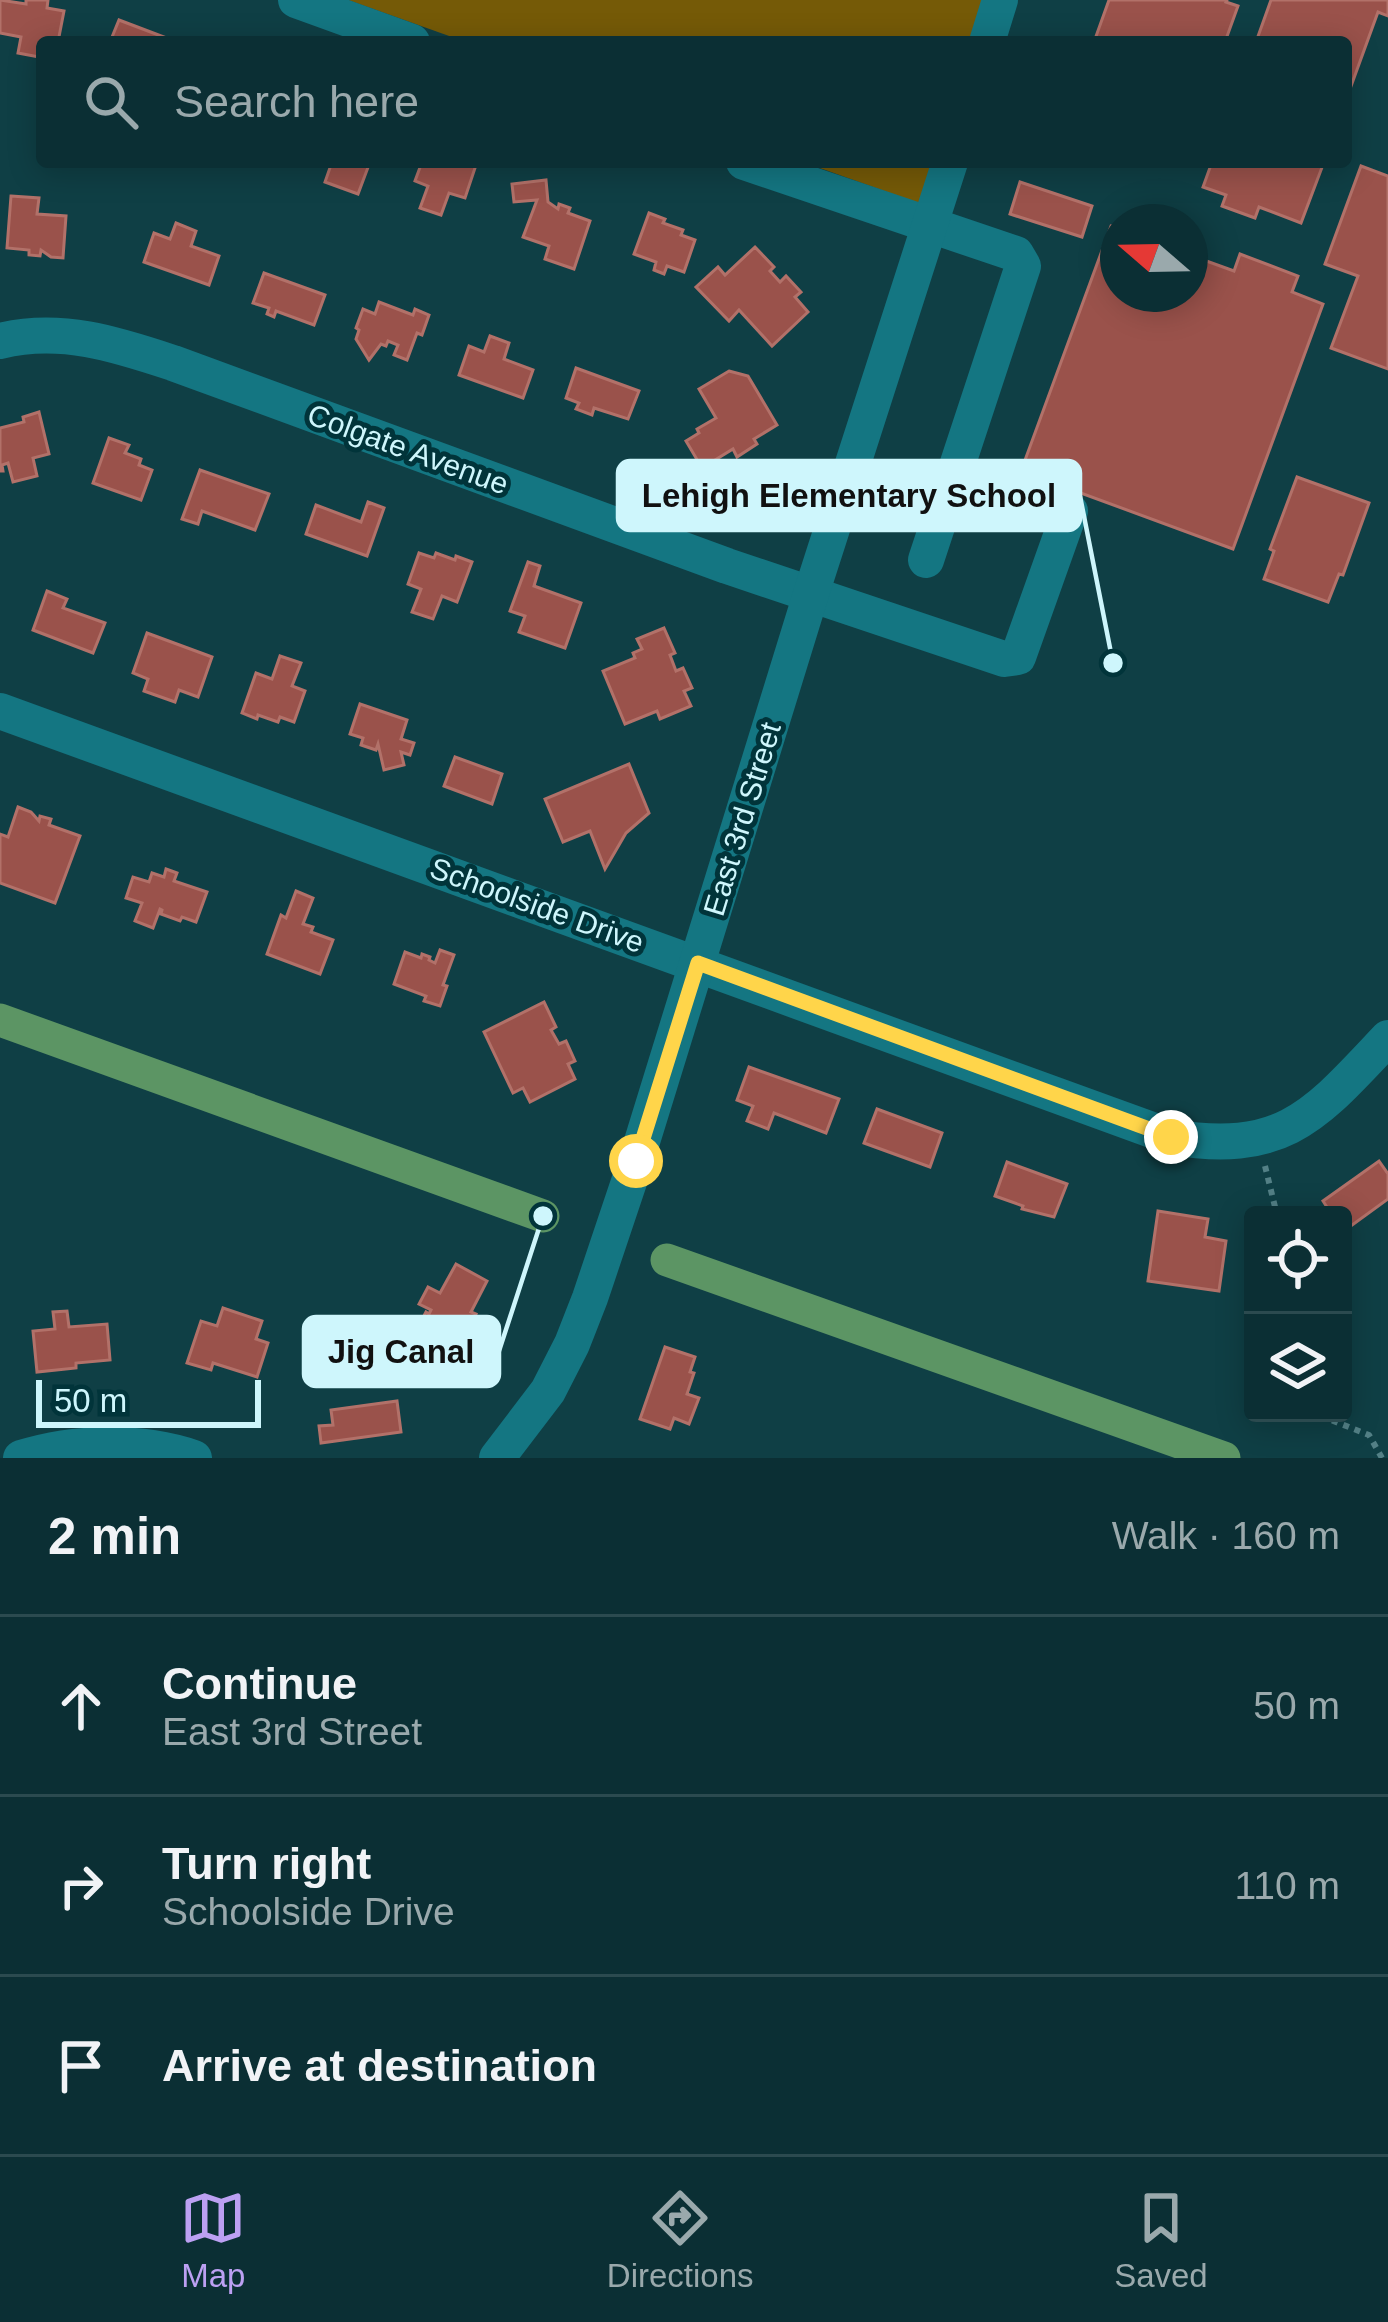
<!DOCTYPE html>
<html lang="en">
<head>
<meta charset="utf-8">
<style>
	:root { --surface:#0b2f34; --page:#193b40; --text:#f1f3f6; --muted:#9aa9ac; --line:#2b4a4f; --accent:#bca0f2 }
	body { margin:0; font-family:Helvetica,sans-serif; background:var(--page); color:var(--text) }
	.controls { position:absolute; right:36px; bottom:36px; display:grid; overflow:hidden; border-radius:12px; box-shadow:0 6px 30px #0003 }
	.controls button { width:108px; height:108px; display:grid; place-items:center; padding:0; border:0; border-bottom:3px solid var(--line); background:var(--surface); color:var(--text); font:60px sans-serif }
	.compass { position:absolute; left:1100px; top:204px; width:108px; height:108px; border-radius:50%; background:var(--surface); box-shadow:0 6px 30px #0003; rotate:290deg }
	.scale { position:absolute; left:36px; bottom:30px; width:225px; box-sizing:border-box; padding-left:12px; border:6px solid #cef6fc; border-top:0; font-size:33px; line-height:42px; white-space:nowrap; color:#cef6fc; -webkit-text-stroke:9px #01343a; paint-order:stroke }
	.stop { position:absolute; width:36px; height:36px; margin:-27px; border:9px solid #ffd54a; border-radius:50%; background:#fff }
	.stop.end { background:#ffd54a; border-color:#fff; box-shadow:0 3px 12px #0008 }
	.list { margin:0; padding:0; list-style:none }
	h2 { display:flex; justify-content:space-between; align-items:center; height:156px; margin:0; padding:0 48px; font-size:51px }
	h2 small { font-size:39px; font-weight:400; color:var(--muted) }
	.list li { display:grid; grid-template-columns:78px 1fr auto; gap:36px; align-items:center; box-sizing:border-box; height:180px; padding:0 48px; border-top:3px solid var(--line) }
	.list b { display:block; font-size:45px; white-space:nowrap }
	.list p { margin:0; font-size:39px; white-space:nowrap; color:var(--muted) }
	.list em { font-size:39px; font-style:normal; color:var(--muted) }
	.icon { flex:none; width:66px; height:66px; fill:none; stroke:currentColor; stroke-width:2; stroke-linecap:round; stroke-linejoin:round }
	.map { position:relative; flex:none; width:1388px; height:1458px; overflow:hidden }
	.search { position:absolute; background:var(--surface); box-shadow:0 6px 30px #0003; left:36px; right:36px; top:36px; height:132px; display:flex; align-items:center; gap:30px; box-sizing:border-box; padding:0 42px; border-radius:12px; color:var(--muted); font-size:45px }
	.sheet { height:696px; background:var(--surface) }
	nav { display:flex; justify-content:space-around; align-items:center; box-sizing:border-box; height:168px; border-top:3px solid var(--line); background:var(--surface); font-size:33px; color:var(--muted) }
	nav a { display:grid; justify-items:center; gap:6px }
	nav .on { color:var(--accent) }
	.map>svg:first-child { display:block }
	.forest { fill:#755a07 }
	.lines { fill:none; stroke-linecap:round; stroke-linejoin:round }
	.canal { stroke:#5c9564; stroke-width:33 }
	.building { fill:#9a524b; stroke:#b27169; stroke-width:3 }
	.path { stroke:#538086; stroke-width:6; stroke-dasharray:6 6; stroke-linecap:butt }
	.minor { stroke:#147682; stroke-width:36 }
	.route { stroke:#ffd54a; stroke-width:15 }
	.labels { text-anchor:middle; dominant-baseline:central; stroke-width:10; stroke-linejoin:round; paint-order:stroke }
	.street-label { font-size:30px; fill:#cef6fc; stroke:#01343a }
	.leader { fill:none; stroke:#cef6fc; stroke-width:4.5 }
	.callout-dot { fill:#cef6fc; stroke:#01343a; stroke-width:4.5 }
	.callout { fill:#cef6fc; stroke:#cef6fc; stroke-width:4.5 }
	.callout-label { font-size:33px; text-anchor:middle; font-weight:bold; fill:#111 }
</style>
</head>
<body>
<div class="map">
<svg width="1388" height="1458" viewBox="0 0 1388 1458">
	<rect width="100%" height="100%" fill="#0f3f45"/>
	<g class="forest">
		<path d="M348 0H998L985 42H466Z"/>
		<path d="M803 162H947L932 208Z"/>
	</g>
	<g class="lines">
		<g class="canal">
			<path d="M0 1020 543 1216"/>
			<path d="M667 1260 1224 1458"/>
		</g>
	</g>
	<g class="building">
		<path d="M0 0 26 4V0H48L47 8 64 11 58 42 42 41 39 57 18 53 21 37 0 33Z"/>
		<path d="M1109 0H1227L1226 2 1238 6 1225 42H1094Z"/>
		<path d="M1271 0H1388V16L1378 12 1346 100V42H1256Z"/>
		<path d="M119 20 177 42H110Z"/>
		<path d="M332 162H370L358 194 325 182Z"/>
		<path d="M422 162H477L465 198 449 193 441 215 420 208 428 186 415 181Z"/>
		<path d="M1212 162H1324L1301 223 1259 207 1255 218 1222 206 1226 195 1203 187Z"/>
		<path d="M1361 166 1388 176V369L1331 348 1358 276 1325 264Z"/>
		<path d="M546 180 548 202 558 209 559 204 570 208 568 213 590 221 574 269 545 259 549 246 523 237 537 200 514 202 512 184Z"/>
		<path d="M1020 182 1092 206 1082 237 1010 214Z"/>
		<path d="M11 196 39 198 37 214 66 216 63 258 51 257 41 250 40 256 29 255V250L7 248Z"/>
		<path d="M649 213 665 219 663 223 683 230 681 235 695 240 684 272 667 266 664 274 654 270 656 262 634 254Z"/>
		<path d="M176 223 196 231 191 246 219 256 209 285 144 262 154 233 170 239Z"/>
		<path d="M1111 226 1118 228V294H1190V255L1234 271 1240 254 1298 276 1292 292 1323 304 1233 549 1021 471Z"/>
		<path d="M755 247 774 267 770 271 780 282 786 276 801 292 795 297 808 312 772 346 739 310 729 321 696 287 718 267 725 275Z"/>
		<path d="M264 273 325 295 314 325 276 311 274 317 267 314 269 308 253 303Z"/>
		<path d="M379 302 413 315 415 309 429 315 422 335 417 333 407 360 394 355 398 345 388 341 386 346 381 344 369 360 356 339 359 330 356 328 363 309 375 314Z"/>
		<path d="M490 336 509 343 504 359 533 370 523 398 459 375 469 346 484 352Z"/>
		<path d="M576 368 639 391 628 419 594 408 592 415 576 409 579 403 566 398Z"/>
		<path d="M729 371 748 376 777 425 754 439 757 444 737 457 733 449 702 468 686 441 699 433 697 429 716 418 699 389Z"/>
		<path d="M39 412 49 454 33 458 37 476 13 482 8 463 2 465 3 471H0V428L24 422 23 417Z"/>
		<path d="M109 438 129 445 125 453 141 459 139 465 152 470 141 500 93 483Z"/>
		<path d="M200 470 269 494 255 530 202 511 198 524 182 519Z"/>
		<path d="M1297 477 1369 503 1343 575 1339 574 1328 602 1264 579 1274 551 1270 549Z"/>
		<path d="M368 502 384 508 367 556 306 534 316 505 361 522Z"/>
		<path d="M419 553 434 558 436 553 455 560 456 556 472 562 457 602 442 596 433 619 412 612 421 589 408 584Z"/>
		<path d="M528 562 540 566 534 586 581 603 565 648 519 632 525 616 510 611Z"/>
		<path d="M47 591 67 599 63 608 105 623 93 653 33 630Z"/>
		<path d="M664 628 675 653 670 655 676 671 683 668 692 688 684 691 691 706 660 719 657 711 625 724 603 671 635 658 633 653 642 649 637 639Z"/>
		<path d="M147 633 212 657 198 697 179 690 175 702 144 691 148 679 133 673Z"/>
		<path d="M280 656 301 663 292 686 305 691 294 722 280 717 278 722 258 715 257 719 242 713 256 673 272 679Z"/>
		<path d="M360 704 407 720 401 739 414 743 410 755 401 752 404 765 384 770 378 744 376 750 361 745 363 738 350 734Z"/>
		<path d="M455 757 502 774 492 804 444 786Z"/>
		<path d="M629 764 649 813 626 833 605 869 590 831 563 842 545 799Z"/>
		<path d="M18 807 31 812 39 821 40 816 51 819 49 825 80 836 55 903 0 883V834L8 837Z"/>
		<path d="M166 869 177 873 174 881 207 892 196 922 182 917 180 921 161 914 162 910 160 909 153 928 135 921 142 903 126 898 133 877 149 882 152 873 164 877Z"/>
		<path d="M296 891 313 898 303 924 313 927 311 932 333 940 320 974 267 954 281 915 286 918Z"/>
		<path d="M440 950 454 955 443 985 447 986 440 1006 424 1001 426 996 394 984 405 952 421 958 422 954 430 957 429 960 435 963Z"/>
		<path d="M544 1002 556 1027 551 1030 559 1044 566 1041 575 1061 568 1064 575 1079 530 1102 523 1088 513 1093 484 1032Z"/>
		<path d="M749 1067 839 1099 826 1133 774 1113 768 1129 747 1121 753 1106 737 1100Z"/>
		<path d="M877 1109 942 1133 930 1167 864 1143Z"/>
		<path d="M1379 1161 1388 1174V1199L1344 1231 1343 1215H1332L1323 1201Z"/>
		<path d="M1007 1162 1067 1184 1054 1217 1022 1209 1023 1206 995 1196Z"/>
		<path d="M1158 1211 1208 1219 1205 1237 1226 1241 1219 1291 1148 1281Z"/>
		<path d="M456 1264 487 1281 471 1312 476 1314 465 1335 460 1332 451 1347 417 1329 426 1312 429 1314 431 1310 419 1304 428 1287 440 1293Z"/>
		<path d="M223 1308 262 1321 256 1339 268 1343 257 1377 213 1363 211 1370 187 1363 201 1321 217 1326Z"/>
		<path d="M67 1311 69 1327 107 1324 110 1360 76 1363V1368L37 1372 33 1331 55 1329 53 1312Z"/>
		<path d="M665 1347 695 1357 690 1372 694 1373 687 1394 699 1398 689 1424 674 1418 670 1429 640 1419Z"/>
		<path d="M397 1401 401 1432 321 1443 319 1426 333 1425 331 1410Z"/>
	</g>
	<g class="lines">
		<g class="path">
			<path d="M1265 1166 1277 1215"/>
			<path d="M1324 1413 1326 1418 1369 1435 1382 1458"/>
		</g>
		<g class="minor">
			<path d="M296 0 412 42"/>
			<path d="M987 42 1000 0"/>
			<path d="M744 162 1016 254 1023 266 926 560"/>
			<path d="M0 341C60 326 116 344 173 363L727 566 1004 659 1018 657 1070 511"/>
			<path d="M0 711 1171 1137C1285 1156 1316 1114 1388 1038"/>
			<path d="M21 1458C75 1441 140 1440 194 1458"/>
			<path d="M497 1458 548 1391 572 1344 590 1298 636 1161 811 594 950 162"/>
		</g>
	</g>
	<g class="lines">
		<path class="route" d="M636 1161 698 963 1171 1137"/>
	</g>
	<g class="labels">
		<g class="street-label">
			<text transform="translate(408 449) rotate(20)">Colgate Avenue</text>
			<text transform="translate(742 819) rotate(-73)">East 3rd Street</text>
			<text transform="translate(537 905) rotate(20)">Schoolside Drive</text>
		</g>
	</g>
	<path class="leader" d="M1113 663L1080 496M543 1216L499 1351"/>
	<g class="callout-dot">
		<circle cx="1113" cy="663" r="12"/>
		<circle cx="543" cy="1216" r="12"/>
	</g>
	<g class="callout">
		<rect x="618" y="461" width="462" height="69" rx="12"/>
		<rect x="304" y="1317" width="195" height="69" rx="12"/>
	</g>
	<g class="callout-label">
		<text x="849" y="507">Lehigh Elementary School</text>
		<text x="401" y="1363">Jig Canal</text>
	</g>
</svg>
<div class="controls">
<button><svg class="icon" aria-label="locate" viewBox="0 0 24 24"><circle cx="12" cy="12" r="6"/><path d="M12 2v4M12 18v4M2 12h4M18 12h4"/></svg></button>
<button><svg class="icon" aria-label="layers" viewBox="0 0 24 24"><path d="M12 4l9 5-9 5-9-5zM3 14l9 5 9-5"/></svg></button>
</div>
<svg class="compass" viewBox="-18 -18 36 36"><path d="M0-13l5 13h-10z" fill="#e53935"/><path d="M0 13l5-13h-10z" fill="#9aa9ac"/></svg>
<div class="scale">50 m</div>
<div class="stop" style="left:636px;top:1161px"></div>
<div class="stop end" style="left:1171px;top:1137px"></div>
<div class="search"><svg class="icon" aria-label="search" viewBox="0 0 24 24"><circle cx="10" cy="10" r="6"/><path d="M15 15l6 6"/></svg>Search here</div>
</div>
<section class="sheet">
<h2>2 min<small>Walk · 160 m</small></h2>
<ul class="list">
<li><svg class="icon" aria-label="ahead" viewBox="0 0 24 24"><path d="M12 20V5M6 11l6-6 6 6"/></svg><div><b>Continue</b><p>East 3rd Street</p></div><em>50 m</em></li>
<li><svg class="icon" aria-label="right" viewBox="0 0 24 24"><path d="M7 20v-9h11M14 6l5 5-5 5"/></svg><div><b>Turn right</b><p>Schoolside Drive</p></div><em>110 m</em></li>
<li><svg class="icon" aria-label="arrive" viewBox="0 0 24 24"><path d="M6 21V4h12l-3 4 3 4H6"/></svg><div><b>Arrive at destination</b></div></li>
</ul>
</section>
<nav>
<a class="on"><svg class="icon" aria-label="map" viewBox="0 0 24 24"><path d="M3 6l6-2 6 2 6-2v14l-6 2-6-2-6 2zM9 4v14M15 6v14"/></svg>Map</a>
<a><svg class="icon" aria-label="directions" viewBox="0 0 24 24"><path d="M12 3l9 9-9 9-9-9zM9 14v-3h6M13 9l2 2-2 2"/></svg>Directions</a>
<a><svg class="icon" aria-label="saved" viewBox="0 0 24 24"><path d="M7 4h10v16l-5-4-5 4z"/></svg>Saved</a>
</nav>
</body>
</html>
